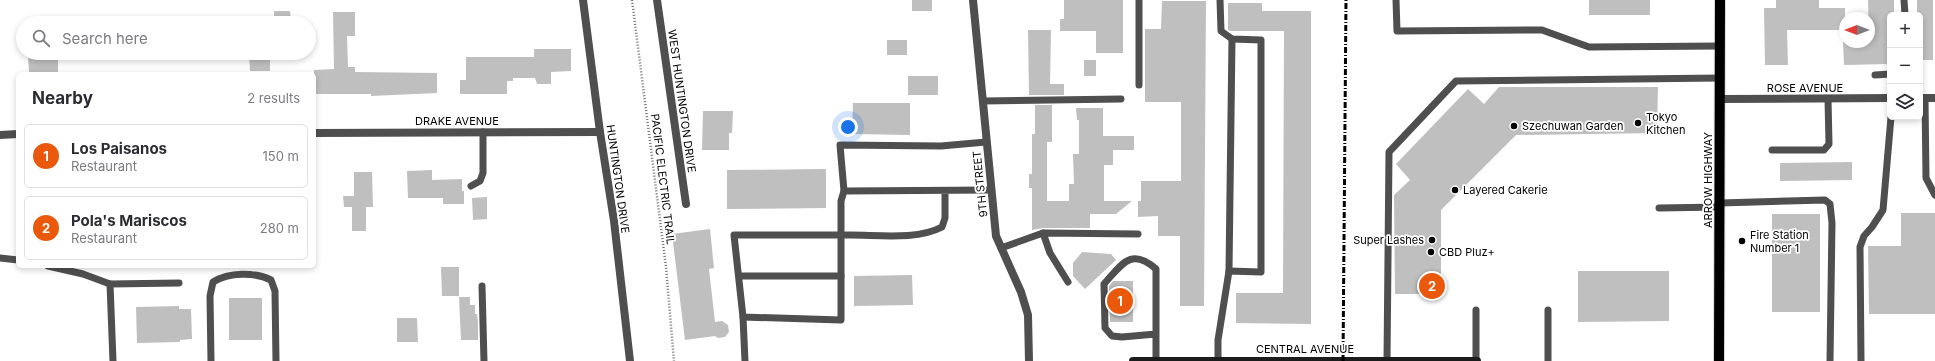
<!DOCTYPE html>
<html lang="en">
<head>
<meta charset="utf-8">
<style>
	:root { --surface:#fff; --page:#f2f2f3; --text:#2b2b33; --muted:#7c7c81; --line:#e1e1e2; --accent:#ea580c }
	body { margin:0; font-family:Inter,sans-serif; background:var(--page); color:var(--text) }
	.controls { position:absolute; right:12px; top:12px; display:grid; overflow:hidden; border-radius:6px; box-shadow:0 2px 6px #0003 }
	.controls button { width:36px; height:36px; display:grid; place-items:center; padding:0; border:0; border-bottom:1px solid var(--line); background:var(--surface); color:var(--text); font:20px sans-serif }
	.compass { position:absolute; left:1839px; top:12px; width:36px; height:36px; border-radius:50%; background:var(--surface); box-shadow:0 2px 6px #0003; rotate:270deg }
	.you { position:absolute; left:848px; top:127px; width:14px; height:14px; margin:-10px; border:3px solid #fff; border-radius:50%; background:#1a73e8; box-shadow:0 0 0 6px #1a73e833 }
	.badge { display:grid; place-items:center; width:26px; height:26px; border-radius:50%; background:var(--accent); color:#fff; font-size:13px; font-weight:700 }
	.pin { position:absolute; translate:-50% -50%; border:2px solid #fff; box-shadow:0 1px 4px #0006 }
	.list { margin:0; padding:0; list-style:none }
	h2 { display:flex; justify-content:space-between; align-items:center; height:52px; margin:0; padding:0 16px; font-size:17px }
	h2 small { font-size:13px; font-weight:400; color:var(--muted) }
	.list li { display:grid; grid-template-columns:26px 1fr auto; gap:12px; align-items:center; box-sizing:border-box; height:64px; margin:0 8px 8px; padding:0 8px; border:1px solid var(--line); border-radius:6px }
	.list b { display:block; font-size:15px; white-space:nowrap }
	.list p { margin:0; font-size:13px; white-space:nowrap; color:var(--muted) }
	.list em { font-size:13px; font-style:normal; color:var(--muted) }
	.icon { flex:none; width:22px; height:22px; fill:none; stroke:currentColor; stroke-width:2; stroke-linecap:round; stroke-linejoin:round }
	.map { position:relative; flex:none; width:1935px; height:361px; overflow:hidden }
	.search { position:absolute; background:var(--surface); box-shadow:0 2px 6px #0003; left:16px; top:16px; width:300px; height:44px; display:flex; align-items:center; gap:10px; box-sizing:border-box; padding:0 14px; border-radius:22px; color:var(--muted); font-size:15px }
	.panel { position:absolute; background:var(--surface); box-shadow:0 2px 6px #0003; left:16px; top:72px; width:300px; height:196px; border-radius:6px }
	.map>svg:first-child { display:block }
	.building { fill:#bfbfbf }
	.lines { fill:none; stroke-linecap:round; stroke-linejoin:round }
	.primary-casing { stroke:#dbdbdb; stroke-width:12 }
	.path { stroke:#717171; stroke-width:2.5; stroke-dasharray:1 2; stroke-linecap:butt }
	.service { stroke:#4f4f4f; stroke-width:7 }
	.minor { stroke:#4f4f4f; stroke-width:8 }
	.tertiary { stroke:#4f4f4f; stroke-width:8 }
	.secondary { stroke:#1c1c1c; stroke-width:8 }
	.primary { stroke:#000; stroke-width:10 }
	.rail { stroke:#000; stroke-width:3; stroke-dasharray:6 2 1 2; stroke-linecap:butt }
	.poi-dot { fill:#000; stroke:#fff; stroke-width:1.5 }
	.labels { text-anchor:middle; dominant-baseline:central; stroke-width:3.5; stroke-linejoin:round; paint-order:stroke }
	.street-label { font-size:11px; fill:#000; stroke:#fff }
	.poi-label { font-size:11px; fill:#000; stroke:#fff; text-anchor:start }
</style>
</head>
<body>
<div class="map">
<svg width="1935" height="361" viewBox="0 0 1935 361">
	<rect width="100%" height="100%" fill="#fff"/>
	<g class="building">
		<rect x="912" y="0" width="20" height="11"/>
		<path d="M1064 0H1123V53H1096V31H1060V19H1064Z"/>
		<rect x="1589" y="0" width="61" height="15"/>
		<path d="M1776 0H1819V8H1845V30H1787L1788 65H1765L1764 8H1776Z"/>
		<path d="M1868 0H1894V15H1890V64L1844 65 1843 42H1869Z"/>
		<path d="M1917 0H1933V60H1920V15H1917Z"/>
		<path d="M1162 1H1206L1204 306H1180V236H1158V216L1138 217V201H1141V181H1181V102H1145V29H1161Z"/>
		<path d="M1228 3H1262V11H1311V324L1236 323V293H1283L1284 31H1230L1228 30Z"/>
		<path d="M274 11H290L291 23H274Z"/>
		<path d="M333 12H355V36H347L348 67H355V72L437 73V93L371 96V94H314V70L334 69Z"/>
		<path d="M1028 30H1051L1050 84H1064V95H1029Z"/>
		<rect x="887" y="40" width="20" height="15"/>
		<path d="M534 49H571V71L551 72V84H537L535 78H513V81H507V94H460V80H466V57H534Z"/>
		<path d="M28 53H48V57H58V74H29Z"/>
		<path d="M249 53H270V71H250Z"/>
		<rect x="1084" y="60" width="12" height="16"/>
		<rect x="908" y="76" width="30" height="19"/>
		<path d="M1499 87H1658L1657 133 1516 135 1441 210V294H1395L1394 195 1410 180 1396 164 1468 89 1484 104Z"/>
		<path d="M853 103H910V135L852 134Z"/>
		<path d="M1035 105H1052V142H1047V201H1069V184H1074L1073 154H1079V120H1077L1076 108H1103V136H1134V150H1113V165H1104V201H1132L1116 214H1090V228H1043L1032 230V188H1029V174H1032V134H1035Z"/>
		<path d="M703 111H733L732 133H729V150H702Z"/>
		<path d="M1852 162V180L1780 181V163Z"/>
		<path d="M826 169V208L727 209V170Z"/>
		<path d="M432 170V180L462 179V191H464V204H443V198H408L407 171Z"/>
		<path d="M354 172H372L373 207H366V231H352V207H344L343 196H354Z"/>
		<path d="M487 197V219L473 220 472 198Z"/>
		<path d="M1901 213H1935V314H1869L1868 246H1901Z"/>
		<rect x="1772" y="214" width="48" height="98"/>
		<path d="M710 229 714 268 709 269 715 322 722 321 728 325 729 332 725 337 718 338 715 336 685 340 672 234Z"/>
		<path d="M1082 252 1111 254 1116 260 1085 289 1073 276V263Z"/>
		<path d="M441 267H459V296H442Z"/>
		<path d="M1578 271H1669V321L1578 322Z"/>
		<path d="M912 275 913 305 854 306V276Z"/>
		<path d="M1113 281H1133V322H1110L1109 286Z"/>
		<path d="M459 297H470V305H475V314H477L478 322V340H461Z"/>
		<rect x="229" y="298" width="33" height="42"/>
		<path d="M179 306V309H191L192 339 180 340V342L137 343 136 307Z"/>
		<path d="M397 318H417L418 342H397Z"/>
	</g>
	<g class="lines">
		<g class="primary-casing">
			<path id="primary" d="M1719 361 1720 0"/>
		</g>
		<path class="path" d="M632 0 666 267 674 361"/>
		<g class="service">
			<path d="M1396 0 1397 31 1542 30 1589 47 1720 46"/>
			<path d="M1904 0 1905 15"/>
			<path d="M1875 75 1890 74"/>
			<path d="M1139 85V0"/>
			<path d="M1925 98 1926 178 1935 195"/>
			<path d="M983 101 1121 99"/>
			<path d="M1772 150H1824L1829 144 1828 99"/>
			<path d="M471 186 480 181 483 173V132"/>
			<path d="M844 191 840 145 941 146 986 142"/>
			<path d="M945 191V218L942 227C918 240 879 235 851 235 812 235 773 235 734 235L743 317 841 320V201L844 191 991 190"/>
			<path d="M1720 203 1825 200 1830 204 1832 223 1830 361"/>
			<path d="M1659 208 1720 207"/>
			<path d="M1001 248 1043 233"/>
			<path d="M0 258 18 260"/>
			<path d="M48 266 83 274 110 284"/>
			<path d="M1229 271 1232 39"/>
			<path d="M739 276H841"/>
			<path d="M1068 282 1050 253 1043 233 1138 234"/>
			<path d="M482 286 484 361"/>
			<path d="M1548 310V361"/>
			<path d="M743 317 745 361"/>
			<path d="M1156 334 1122 337 1112 336 1105 328 1104 284C1122 264 1131 247 1156 269V361"/>
			<path d="M113 361 110 284 179 283"/>
			<path d="M211 361 210 296 213 282C229 272 255 272 271 280L275 291 276 361"/>
			<path d="M1218 361V340L1229 271 1261 272V40L1232 39 1221 31 1220 0"/>
			<path d="M1387 361 1389 152 1456 81 1720 78"/>
			<path d="M1476 361V310"/>
			<path d="M1861 361 1860 247 1864 236 1872 227 1883 210 1891 117"/>
		</g>
		<g class="minor">
			<path d="M583 0 600 132 614 221 630 361"/>
			<path d="M657 0 686 204"/>
			<path d="M1920 98H1935"/>
			<path d="M1720 99 1890 98"/>
			<path d="M314 133 600 132"/>
			<path d="M0 135 18 134"/>
		</g>
		<path class="tertiary" d="M973 0 996 236 1021 292 1028 315 1029 361"/>
		<path class="secondary" d="M1133 361H1477"/>
		<use href="#primary" class="primary"/>
		<path class="rail" d="M1343 361 1346 0"/>
	</g>
	<g class="poi-dot">
		<circle cx="1638" cy="123" r="4"/>
		<circle cx="1514" cy="126" r="4"/>
		<circle cx="1455" cy="190" r="4"/>
		<circle cx="1432" cy="240" r="4"/>
		<circle cx="1742" cy="241" r="4"/>
		<circle cx="1431" cy="252" r="4"/>
	</g>
	<g class="labels">
		<g class="street-label">
			<text x="1805" y="88">ROSE AVENUE</text>
			<text transform="translate(682 101) rotate(82)">WEST HUNTINGTON DRIVE</text>
			<text x="457" y="121">DRAKE AVENUE</text>
			<text transform="translate(618 179) rotate(82)">HUNTINGTON DRIVE</text>
			<text transform="translate(663 179) rotate(83)">PACIFIC ELECTRIC TRAIL</text>
			<text transform="translate(1708 180) rotate(-90)">ARROW HIGHWAY</text>
			<text transform="translate(980 184) rotate(-96)">9TH STREET</text>
			<text x="1305" y="349">CENTRAL AVENUE</text>
		</g>
		<g class="poi-label">
			<text x="1646" y="117">Tokyo<tspan x="1646" dy="13">Kitchen</tspan></text>
			<text x="1522" y="126">Szechuwan Garden</text>
			<text x="1463" y="190">Layered Cakerie</text>
			<text x="1750" y="235">Fire Station<tspan x="1750" dy="13">Number 1</tspan></text>
			<text x="1424" y="240" text-anchor="end">Super Lashes</text>
			<text x="1439" y="252">CBD Pluz+</text>
		</g>
	</g>
</svg>
<div class="controls">
<button>+</button>
<button>−</button>
<button><svg class="icon" aria-label="layers" viewBox="0 0 24 24"><path d="M12 4l9 5-9 5-9-5zM3 14l9 5 9-5"/></svg></button>
</div>
<svg class="compass" viewBox="-18 -18 36 36"><path d="M0-13l5 13h-10z" fill="#e53935"/><path d="M0 13l5-13h-10z" fill="#7c7c81"/></svg>
<div class="you"></div>
<div class="pin badge" style="left:1120px;top:301px">1</div>
<div class="pin badge" style="left:1432px;top:286px">2</div>
<div class="search"><svg class="icon" aria-label="search" viewBox="0 0 24 24"><circle cx="10" cy="10" r="6"/><path d="M15 15l6 6"/></svg>Search here</div>
<section class="panel">
<h2>Nearby<small>2 results</small></h2>
<ul class="list">
<li><span class="badge">1</span><div><b>Los Paisanos</b><p>Restaurant</p></div><em>150 m</em></li>
<li><span class="badge">2</span><div><b>Pola's Mariscos</b><p>Restaurant</p></div><em>280 m</em></li>
</ul>
</section>
</div>
</body>
</html>
